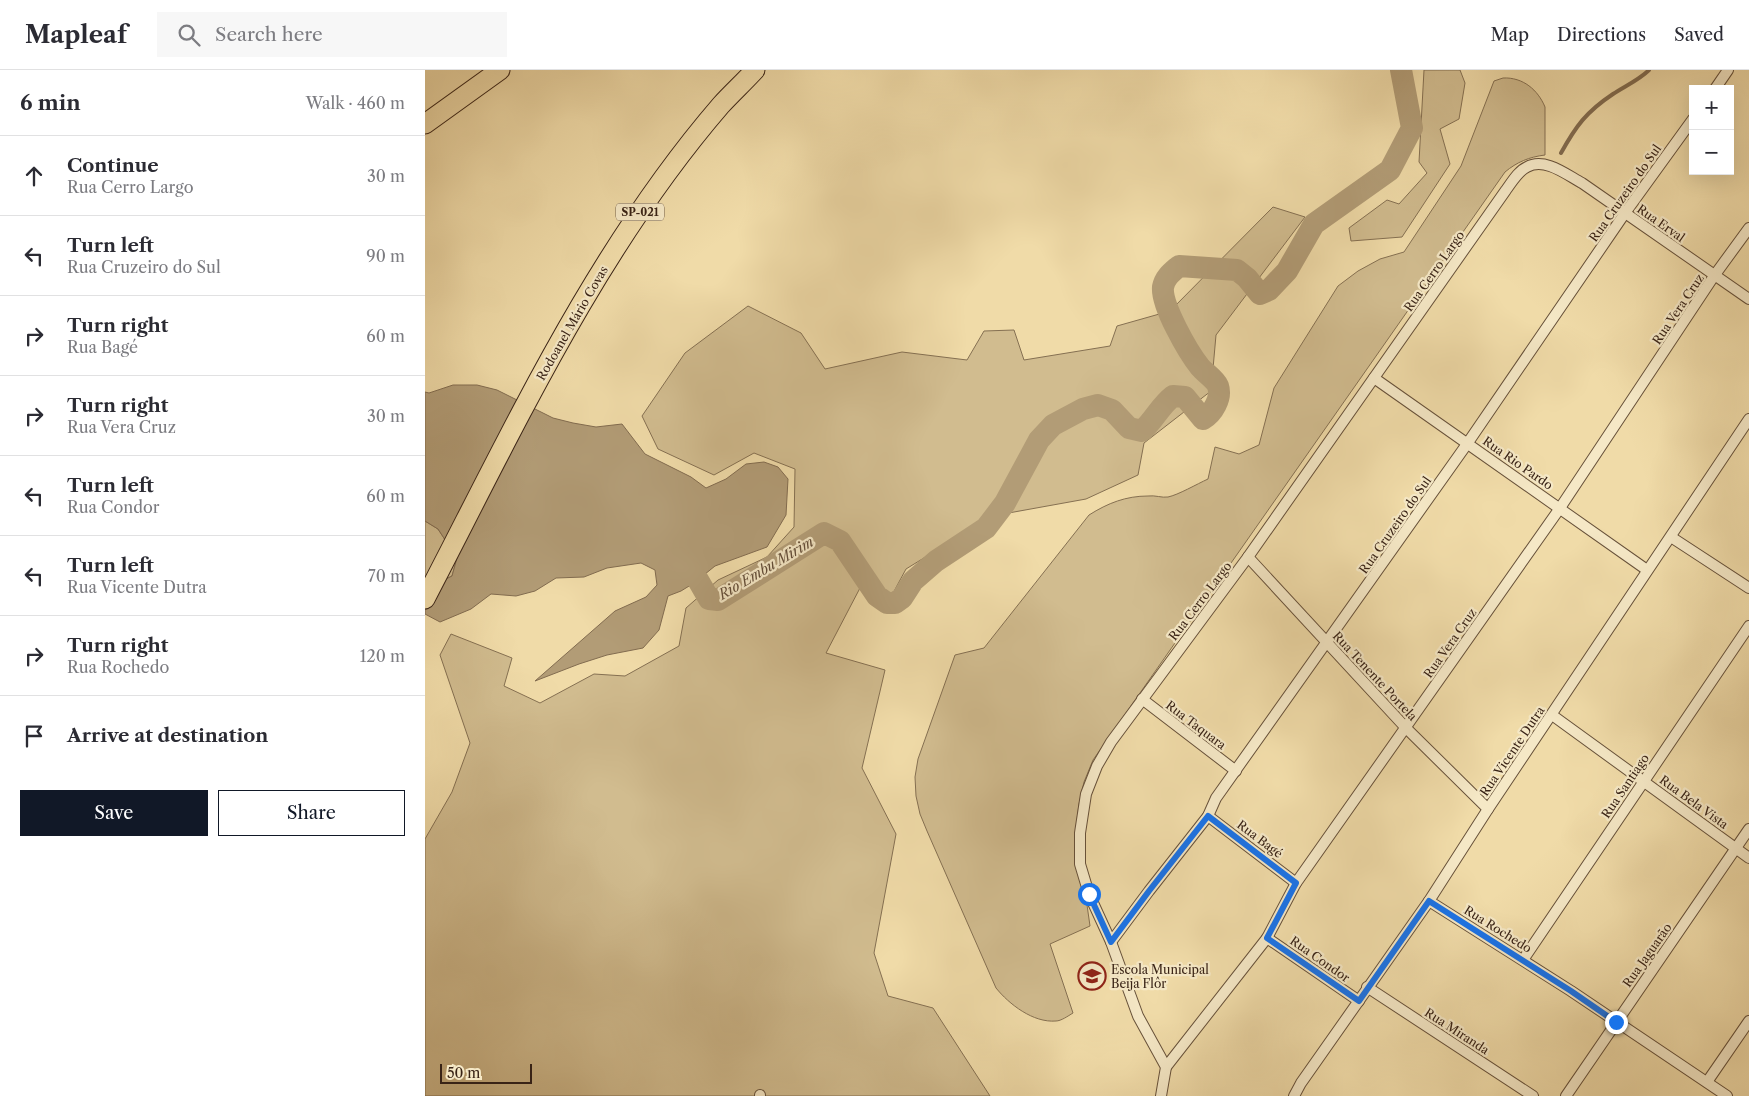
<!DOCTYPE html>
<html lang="en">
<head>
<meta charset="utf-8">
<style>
	:root { --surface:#fff; --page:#f7f7f7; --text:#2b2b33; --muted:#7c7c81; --line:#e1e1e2; --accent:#111827 }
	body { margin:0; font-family:"Libre Caslon Text",serif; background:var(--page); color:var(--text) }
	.controls { position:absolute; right:15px; top:15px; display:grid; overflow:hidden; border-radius:0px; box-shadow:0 5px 20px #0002 }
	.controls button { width:45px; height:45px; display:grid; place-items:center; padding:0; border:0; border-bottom:1px solid var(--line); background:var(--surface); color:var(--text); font:25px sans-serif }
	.scale { position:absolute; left:15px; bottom:12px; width:92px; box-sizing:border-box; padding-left:5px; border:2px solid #392316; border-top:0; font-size:14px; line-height:18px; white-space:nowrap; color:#392316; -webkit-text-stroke:4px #f5e8c6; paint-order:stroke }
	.stop { position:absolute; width:15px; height:15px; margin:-11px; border:4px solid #1a73e8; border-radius:50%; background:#fff }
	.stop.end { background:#1a73e8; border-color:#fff; box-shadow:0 1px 5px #0008 }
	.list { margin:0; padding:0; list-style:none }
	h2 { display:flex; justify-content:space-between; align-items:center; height:65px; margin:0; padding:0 20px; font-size:21px }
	h2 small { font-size:16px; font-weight:400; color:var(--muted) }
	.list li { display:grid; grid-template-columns:32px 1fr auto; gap:15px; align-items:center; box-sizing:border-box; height:80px; padding:0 20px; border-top:1px solid var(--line) }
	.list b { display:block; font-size:19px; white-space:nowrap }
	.list p { margin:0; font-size:16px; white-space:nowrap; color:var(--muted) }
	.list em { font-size:16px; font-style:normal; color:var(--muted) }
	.actions { display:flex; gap:10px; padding:15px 20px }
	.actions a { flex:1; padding:11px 0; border:1px solid var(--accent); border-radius:0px; text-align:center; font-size:18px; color:var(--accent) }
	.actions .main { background:var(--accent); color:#fff }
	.icon { flex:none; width:28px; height:28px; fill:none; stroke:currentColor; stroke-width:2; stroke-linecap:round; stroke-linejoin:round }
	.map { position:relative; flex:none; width:1324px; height:1026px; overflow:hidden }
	header { display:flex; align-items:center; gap:30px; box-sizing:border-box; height:70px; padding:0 25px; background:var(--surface); border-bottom:1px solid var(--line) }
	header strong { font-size:24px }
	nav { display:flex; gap:28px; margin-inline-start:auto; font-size:18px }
	.search { width:350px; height:45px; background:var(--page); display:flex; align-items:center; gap:12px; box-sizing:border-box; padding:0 18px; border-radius:0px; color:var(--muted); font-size:19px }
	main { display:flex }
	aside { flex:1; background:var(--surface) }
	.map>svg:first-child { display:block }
	.green { fill:#d1bc8f; stroke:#857052 }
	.water { fill:#b29c76; stroke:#826c50 }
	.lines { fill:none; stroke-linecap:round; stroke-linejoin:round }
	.stream { stroke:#826c50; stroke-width:4 }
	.river { stroke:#b29c76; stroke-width:22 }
	.street-casing { stroke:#67513a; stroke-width:12 }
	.highway-casing { stroke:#392316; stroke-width:21 }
	.street { stroke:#f5e8c6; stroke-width:10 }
	.highway { stroke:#f0dba8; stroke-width:19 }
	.route { stroke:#1a73e8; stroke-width:6 }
	.labels { text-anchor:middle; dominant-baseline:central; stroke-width:4.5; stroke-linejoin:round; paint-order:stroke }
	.shield { fill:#f5e8c6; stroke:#715e4b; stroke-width:1 }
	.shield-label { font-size:11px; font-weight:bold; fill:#392316 }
	.street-label { font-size:12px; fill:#392316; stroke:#f5e8c6 }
	.poi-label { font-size:12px; fill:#392316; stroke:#f5e8c6; text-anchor:start }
	.water-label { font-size:14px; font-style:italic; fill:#634d38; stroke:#f5e8c6 }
</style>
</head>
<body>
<header>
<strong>Mapleaf</strong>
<div class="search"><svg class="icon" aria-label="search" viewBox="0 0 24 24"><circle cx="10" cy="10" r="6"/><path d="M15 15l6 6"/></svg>Search here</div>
<nav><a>Map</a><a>Directions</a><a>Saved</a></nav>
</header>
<main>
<aside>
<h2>6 min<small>Walk · 460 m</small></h2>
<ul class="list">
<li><svg class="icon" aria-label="ahead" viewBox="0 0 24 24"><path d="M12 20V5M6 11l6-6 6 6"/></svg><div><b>Continue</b><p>Rua Cerro Largo</p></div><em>30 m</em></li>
<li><svg class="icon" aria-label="left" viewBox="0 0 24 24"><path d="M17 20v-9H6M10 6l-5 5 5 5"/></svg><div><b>Turn left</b><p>Rua Cruzeiro do Sul</p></div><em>90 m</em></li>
<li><svg class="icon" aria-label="right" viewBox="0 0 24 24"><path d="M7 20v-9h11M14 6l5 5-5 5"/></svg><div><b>Turn right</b><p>Rua Bagé</p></div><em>60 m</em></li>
<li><svg class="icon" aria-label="right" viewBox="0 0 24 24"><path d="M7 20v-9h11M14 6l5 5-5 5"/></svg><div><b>Turn right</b><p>Rua Vera Cruz</p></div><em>30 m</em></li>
<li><svg class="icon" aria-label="left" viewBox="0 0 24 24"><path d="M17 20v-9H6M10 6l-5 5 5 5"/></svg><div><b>Turn left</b><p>Rua Condor</p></div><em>60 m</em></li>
<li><svg class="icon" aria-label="left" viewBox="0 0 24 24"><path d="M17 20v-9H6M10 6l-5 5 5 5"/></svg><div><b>Turn left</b><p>Rua Vicente Dutra</p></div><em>70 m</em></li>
<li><svg class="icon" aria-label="right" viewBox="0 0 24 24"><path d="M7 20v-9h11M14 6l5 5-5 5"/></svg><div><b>Turn right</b><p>Rua Rochedo</p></div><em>120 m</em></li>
<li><svg class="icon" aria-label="arrive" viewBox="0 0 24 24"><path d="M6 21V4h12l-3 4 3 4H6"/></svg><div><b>Arrive at destination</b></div></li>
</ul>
<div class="actions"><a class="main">Save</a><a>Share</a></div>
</aside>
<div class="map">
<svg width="1324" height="1026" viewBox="0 0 1324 1026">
	<rect width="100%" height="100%" fill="#f0dba8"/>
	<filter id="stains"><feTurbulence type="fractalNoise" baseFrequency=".004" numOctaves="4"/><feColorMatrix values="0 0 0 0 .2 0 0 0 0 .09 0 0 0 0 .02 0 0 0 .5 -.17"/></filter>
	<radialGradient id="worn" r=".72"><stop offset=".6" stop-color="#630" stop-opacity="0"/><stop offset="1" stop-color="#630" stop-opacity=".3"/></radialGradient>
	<g class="green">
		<path d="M999 0H1035L1040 13 1034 49 1015 59 1025 94 977 167 926 171 924 158 962 130 974 134 1002 103 994 92Z"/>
		<path d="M1078 8C1098 7 1113 20 1120 37V85C1104 87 1092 92 1080 102L668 690 659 712 654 734 651 758 665 856 625 874 648 943C643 946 636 951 631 951 608 953 584 934 571 918L502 761 495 744 491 726 490 707 493 689 530 585 559 578 664 445C683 433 701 426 723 426 730 425 737 428 743 427 753 425 772 414 783 409L790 377 814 384 834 375 849 318 913 216 933 201 955 189 979 182 1036 96 1069 11Z"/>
		<path d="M848 137 880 147 791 265 786 321 719 373 713 405 661 429 567 446 481 499 467 525 435 518 401 583 460 600 437 698 471 764 449 883 463 926 508 938 565 1026H0V769L27 722 45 673 15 585 26 564 87 588 79 616 115 633 169 604 200 606 254 576 261 538 293 510 342 487 369 457 370 399 329 383 289 405 233 379 217 346 260 283 323 236 376 263 400 299 477 282 542 290 559 261 589 260 599 290 685 276 692 256 745 241Z"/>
		<path d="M0 451 13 459 32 488 27 506 17 511 0 508Z"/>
	</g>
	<path class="water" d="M28 315H52L72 320 128 348 148 353 171 357 197 354 220 384 266 407 281 418 301 409 321 394 339 392 353 397 363 409 361 445 342 477 290 496 269 513 256 521 243 526 234 560 218 578 182 585 154 594 110 611 190 541 221 527 232 515 230 500 216 493 182 498 159 507 131 508 110 521 91 526 66 524 46 539 15 552 0 544V508L17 511 27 506 32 488 13 459 0 451V322L4 323Z"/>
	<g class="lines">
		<path class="stream" d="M1136 83C1151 56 1161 42 1188 24 1200 16 1214 10 1224 0"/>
		<path class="river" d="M253 488 273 510 284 529 293 530 399 463 415 471 452 526 462 533H470L477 528 488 511 511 491 561 458 580 433 614 370 628 355 658 339 673 335 687 340 704 358 717 361C730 349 735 336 748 326L760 327 778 349C788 343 797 328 793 316 790 309 780 303 775 297 763 282 736 235 738 217 740 207 747 202 754 196L812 200 822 208 835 224 844 220 862 201 889 154 965 100 987 58 976 0"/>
		<g class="street-casing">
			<g id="street">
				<path d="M1290 19 1303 0"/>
				<path d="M949 308 1222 500"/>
				<path d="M1246 467 1324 518"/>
				<path d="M823 487 981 658 1063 739"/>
				<path d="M717 629 811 701"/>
				<path d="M1127 645 1324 788"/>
				<path d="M783 746 871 813"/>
				<path d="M1004 831 1146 921 1302 1026"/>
				<path d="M842 868 934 931"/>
				<path d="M686 872 724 821 783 746 791 728 1042 374 1200 143 1268 49"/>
				<path d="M1098 890 1324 556"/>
				<path d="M942 917 1108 1026"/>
				<path d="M741 997 842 868 871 813 1135 438 1289 206 1324 158"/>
				<path d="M1282 1012 1324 951"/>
				<path d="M335 1025V1026"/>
				<path d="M736 1026 741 997 713 946 686 872 664 824 655 794V763L661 724 672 696 686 672 823 487 1081 120C1087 112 1093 101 1102 97 1120 87 1142 105 1157 113L1324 229"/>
				<path d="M869 1026 876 1013 1004 831 1063 739 1324 349"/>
				<path d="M1141 1026 1324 759"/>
			</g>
		</g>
		<g class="highway-casing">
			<g id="highway">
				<path d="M0 54 75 0"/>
				<path d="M0 529C88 360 170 181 296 35 307 23 319 12 330 0"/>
			</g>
		</g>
		<use href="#street" class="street"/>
		<use href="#highway" class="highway"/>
	</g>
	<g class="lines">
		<path class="route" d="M664 824 686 872 724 821 783 746 871 813 842 868 934 931 1004 831 1146 921 1191 952"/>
	</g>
	<defs>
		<g id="school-ring" transform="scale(1.4375)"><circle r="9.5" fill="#f5e8c6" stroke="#8f2418" stroke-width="1.5"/><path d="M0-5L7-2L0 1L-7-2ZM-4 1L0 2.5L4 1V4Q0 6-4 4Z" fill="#8f2418"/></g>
	</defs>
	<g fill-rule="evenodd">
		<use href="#school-ring" x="667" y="906"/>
	</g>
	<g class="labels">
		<rect class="shield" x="191" y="133.5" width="48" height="17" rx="4"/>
		<g class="shield-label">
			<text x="215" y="142">SP-021</text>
		</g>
		<g class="street-label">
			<text transform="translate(1200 123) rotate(-55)">Rua Cruzeiro do Sul</text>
			<text transform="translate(1236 153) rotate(35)">Rua Erval</text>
			<text transform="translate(1009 201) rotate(-55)">Rua Cerro Largo</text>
			<text transform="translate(1253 239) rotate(-56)">Rua Vera Cruz</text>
			<text transform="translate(147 253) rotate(-60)">Rodoanel Mário Covas</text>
			<text transform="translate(1093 393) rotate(35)">Rua Rio Pardo</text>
			<text transform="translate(970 455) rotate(-55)">Rua Cruzeiro do Sul</text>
			<text transform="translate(775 531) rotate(-53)">Rua Cerro Largo</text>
			<text transform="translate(1025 573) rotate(-55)">Rua Vera Cruz</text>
			<text transform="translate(950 606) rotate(47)">Rua Tenente Portela</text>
			<text transform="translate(771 655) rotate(37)">Rua Taquara</text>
			<text transform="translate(1087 681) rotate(-56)">Rua Vicente Dutra</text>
			<text transform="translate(1200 716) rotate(-56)">Rua Santiago</text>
			<text transform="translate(1269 732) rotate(36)">Rua Bela Vista</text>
			<text transform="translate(835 769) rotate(37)">Rua Bagé</text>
			<text transform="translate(1073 859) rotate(32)">Rua Rochedo</text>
			<text transform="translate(1222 885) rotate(-55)">Rua Jaguarão</text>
			<text transform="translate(895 889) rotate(35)">Rua Condor</text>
			<text transform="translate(1032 961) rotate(33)">Rua Miranda</text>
		</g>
		<g class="poi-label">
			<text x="686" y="899">Escola Municipal<tspan x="686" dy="14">Beija Flôr</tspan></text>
		</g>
		<g class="water-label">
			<text transform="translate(341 498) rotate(-31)">Rio Embu Mirim</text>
		</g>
	</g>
	<rect width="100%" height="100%" filter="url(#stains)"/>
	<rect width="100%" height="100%" fill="url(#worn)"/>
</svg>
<div class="controls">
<button>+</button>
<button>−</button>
</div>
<div class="scale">50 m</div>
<div class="stop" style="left:664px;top:824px"></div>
<div class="stop end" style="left:1191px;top:952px"></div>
</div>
</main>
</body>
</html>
